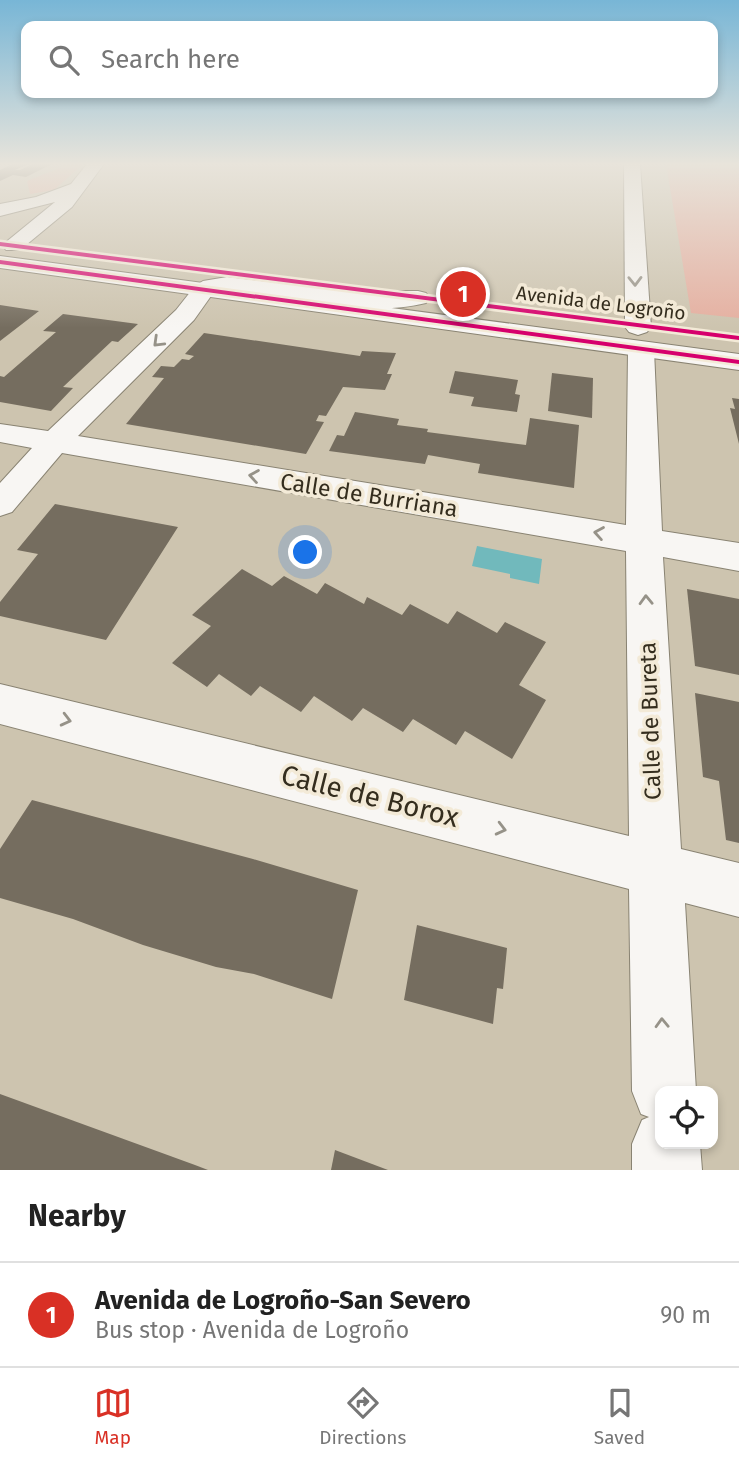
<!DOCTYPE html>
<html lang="en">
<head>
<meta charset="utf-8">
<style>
	:root { --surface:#fff; --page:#f2f2f2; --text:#222; --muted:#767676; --line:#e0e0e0; --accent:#d93025 }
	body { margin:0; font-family:"Fira Sans",sans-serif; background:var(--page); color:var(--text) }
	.controls { position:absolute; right:21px; bottom:21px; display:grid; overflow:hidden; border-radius:14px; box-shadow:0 4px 10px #0003 }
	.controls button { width:63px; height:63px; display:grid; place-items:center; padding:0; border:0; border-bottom:2px solid var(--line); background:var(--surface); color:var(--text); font:35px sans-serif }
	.you { position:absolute; left:306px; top:553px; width:24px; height:24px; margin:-18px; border:5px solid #fff; border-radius:50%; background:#1a73e8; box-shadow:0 0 0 10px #1a73e833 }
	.badge { display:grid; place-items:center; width:46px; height:46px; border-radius:50%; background:var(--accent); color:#fff; font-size:23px; font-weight:700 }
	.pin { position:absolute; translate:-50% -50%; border:4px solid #fff; box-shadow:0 2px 7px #0006 }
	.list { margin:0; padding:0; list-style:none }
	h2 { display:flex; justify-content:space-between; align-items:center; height:91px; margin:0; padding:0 28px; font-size:30px }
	h2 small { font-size:23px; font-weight:400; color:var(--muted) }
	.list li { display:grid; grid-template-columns:46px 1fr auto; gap:21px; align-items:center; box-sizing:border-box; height:105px; padding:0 28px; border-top:2px solid var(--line) }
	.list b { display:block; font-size:26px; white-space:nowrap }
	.list p { margin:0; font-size:23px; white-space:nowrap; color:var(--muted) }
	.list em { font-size:23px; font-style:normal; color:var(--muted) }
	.icon { flex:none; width:38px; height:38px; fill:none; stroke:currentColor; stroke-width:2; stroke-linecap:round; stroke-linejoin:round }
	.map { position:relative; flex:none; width:739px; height:1170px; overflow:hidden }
	.search { position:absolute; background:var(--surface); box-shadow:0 4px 10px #0003; left:21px; right:21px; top:21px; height:77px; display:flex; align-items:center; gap:18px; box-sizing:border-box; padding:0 24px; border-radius:14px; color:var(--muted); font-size:26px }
	.sheet { height:196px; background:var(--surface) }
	nav { display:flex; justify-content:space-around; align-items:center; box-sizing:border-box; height:98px; border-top:2px solid var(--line); background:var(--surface); font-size:19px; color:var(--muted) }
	nav a { display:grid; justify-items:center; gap:4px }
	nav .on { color:var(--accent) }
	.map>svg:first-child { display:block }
	.green { fill:#e5afa0 }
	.water { fill:#71b9bc }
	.building { fill:#756d5f }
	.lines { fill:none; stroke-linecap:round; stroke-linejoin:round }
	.street-casing { stroke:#898372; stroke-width:2 }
	.secondary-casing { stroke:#898372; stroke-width:2 }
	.street { fill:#f8f6f3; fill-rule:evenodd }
	.secondary { fill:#f8f6f3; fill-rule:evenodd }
	.cycleway-casing { stroke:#f3ead7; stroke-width:5 }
	.cycleway { fill:#d6006c; fill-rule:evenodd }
	.oneway { stroke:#969288 }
	.labels { text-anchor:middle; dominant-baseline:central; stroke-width:7; stroke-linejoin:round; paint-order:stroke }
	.far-street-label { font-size:19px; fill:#342d1e; stroke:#f3ead7 }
	.street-label { font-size:23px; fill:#342d1e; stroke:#f3ead7 }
	.near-street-label { font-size:28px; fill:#342d1e; stroke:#f3ead7 }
</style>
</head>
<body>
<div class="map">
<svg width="739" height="1170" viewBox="0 0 739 1170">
	<rect width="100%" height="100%" fill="#cdc4af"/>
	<g class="green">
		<path d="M64 164H83L54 190 30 194 27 181 57 169Z"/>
		<path d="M666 164H739V318L691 313Z"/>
	</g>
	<path class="water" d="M477 546 542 559 539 584 510 578V574L472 566Z"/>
	<g class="building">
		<path d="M13 164H28L15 170H20L33 164H52L26 177 13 175 0 181V170Z"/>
		<path d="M0 305 39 311 0 341Z"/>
		<path d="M63 314 138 324 118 342 112 341 63 387 73 388 51 411 0 402V376L4 377 56 332 43 331Z"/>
		<path d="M204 333 360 356 362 351 396 353 387 374H392L385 390 343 387 326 416 319 415 316 421 324 422 306 454 126 424 164 378 152 377 157 371 161 366 174 367 182 359 189 360 194 356 185 354Z"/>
		<path d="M455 371 518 380 515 394 520 395 517 412 471 406 474 397 449 393Z"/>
		<path d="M552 373 593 378 592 418 548 411Z"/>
		<path d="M732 398 739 399V444L730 408 735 409Z"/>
		<path d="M355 412 399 419 397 425 428 429 427 432 526 445 530 418 579 425 574 488 478 473 480 464 428 455 425 464 329 451 337 435 344 436Z"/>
		<path d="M55 504 178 527 106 640 0 616V602L38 554 17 550Z"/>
		<path d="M242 569 272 586 284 576 317 594 325 583 364 604 367 597 402 615 410 604 448 624 457 611 497 633 505 622 546 642 519 685 546 700 512 759 465 731 456 745 413 719 403 732 363 708 352 721 314 696 301 712 260 686 251 696 219 674 207 687 172 663 211 626 192 615Z"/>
		<path d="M687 589 739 599V675L695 666Z"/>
		<path d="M695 693 739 702V843L726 840 719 781 703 777Z"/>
		<path d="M32 800 253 859 358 890 332 999 254 974 216 967 143 945 73 919 0 898V849Z"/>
		<path d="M417 925 507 948 503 989 497 988 493 1024 404 1000Z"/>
		<path d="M0 1094 195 1165 208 1170H0Z"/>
		<path d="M335 1150 388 1170H331Z"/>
	</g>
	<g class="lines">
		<g class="street-casing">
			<g id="street">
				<path d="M87 164H104L72 207 20 250H6L3 246 6 242 55 202 0 216V204L36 197 71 184Z"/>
				<path d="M624 164H640L651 327 647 332 638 335 629 332 625 327Z"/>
				<path d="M227 277 346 291H418L426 293 430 298 426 303C366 318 288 298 227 291L211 296 194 320 78 436 626 525 628 350 632 344 641 342 650 344 654 350 662 531 739 543V571L663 557 681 849 739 863V917L685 903 696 1091H660V1144H700L702 1170H632V1144L642 1120 649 1117 641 1114 632 1091 629 889 0 724V684L629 836 626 551 62 453 12 512 0 516V483L32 448 0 442V424L48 431 176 310 195 286 203 281Z"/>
			</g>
		</g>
		<g class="secondary-casing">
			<path id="secondary" d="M0 256 739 354V370L0 268Z"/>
		</g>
		<use href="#street" class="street"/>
		<use href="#secondary" class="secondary"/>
		<g class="cycleway-casing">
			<g id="cycleway">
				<path d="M0 242 739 336V340L0 246Z"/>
				<path d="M0 260 739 360V364L0 264Z"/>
			</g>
		</g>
		<use href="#cycleway" class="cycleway"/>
	</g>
	<defs><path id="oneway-chevron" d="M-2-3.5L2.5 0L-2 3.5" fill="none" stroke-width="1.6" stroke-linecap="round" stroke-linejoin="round" transform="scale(1.75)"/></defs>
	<g class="oneway">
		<use href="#oneway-chevron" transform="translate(635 281) rotate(89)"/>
		<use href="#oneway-chevron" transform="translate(158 342) rotate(136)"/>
		<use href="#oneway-chevron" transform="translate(254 476) rotate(-171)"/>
		<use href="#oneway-chevron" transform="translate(599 533) rotate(-170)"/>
		<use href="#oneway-chevron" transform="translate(646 600) rotate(-92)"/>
		<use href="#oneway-chevron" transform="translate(66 720) rotate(14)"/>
		<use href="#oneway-chevron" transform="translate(501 829) rotate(14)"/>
		<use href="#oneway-chevron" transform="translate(662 1023) rotate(-92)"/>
	</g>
	<linearGradient id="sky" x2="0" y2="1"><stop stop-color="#78b6d6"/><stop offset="0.5" stop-color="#e8e4db"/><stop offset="1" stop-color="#e8e4db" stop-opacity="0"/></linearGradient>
	<rect width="739" height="328" fill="url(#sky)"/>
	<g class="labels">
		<g class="far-street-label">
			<text transform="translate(601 303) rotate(7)">Avenida de Logroño</text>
		</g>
		<g class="street-label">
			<text transform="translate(369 495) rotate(9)">Calle de Burriana</text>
			<text transform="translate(650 721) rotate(-92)">Calle de Bureta</text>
		</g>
		<g class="near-street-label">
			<text transform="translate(370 796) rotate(14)">Calle de Borox</text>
		</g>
	</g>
</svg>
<div class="controls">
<button><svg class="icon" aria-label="locate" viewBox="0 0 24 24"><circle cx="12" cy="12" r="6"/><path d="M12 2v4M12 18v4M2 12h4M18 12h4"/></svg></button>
</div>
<div class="you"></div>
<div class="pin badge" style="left:463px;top:294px">1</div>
<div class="search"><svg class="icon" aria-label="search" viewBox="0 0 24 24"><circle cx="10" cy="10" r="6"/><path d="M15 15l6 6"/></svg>Search here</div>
</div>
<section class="sheet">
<h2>Nearby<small></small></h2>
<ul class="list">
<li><span class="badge">1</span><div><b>Avenida de Logroño-San Severo</b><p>Bus stop · Avenida de Logroño</p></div><em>90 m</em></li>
</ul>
</section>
<nav>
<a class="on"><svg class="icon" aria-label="map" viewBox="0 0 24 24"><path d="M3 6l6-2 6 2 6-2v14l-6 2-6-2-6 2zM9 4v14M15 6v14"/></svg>Map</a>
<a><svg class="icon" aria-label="directions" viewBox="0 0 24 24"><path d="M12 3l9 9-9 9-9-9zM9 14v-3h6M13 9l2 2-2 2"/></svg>Directions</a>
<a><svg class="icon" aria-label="saved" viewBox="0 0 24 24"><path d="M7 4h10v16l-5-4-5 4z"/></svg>Saved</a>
</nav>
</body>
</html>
